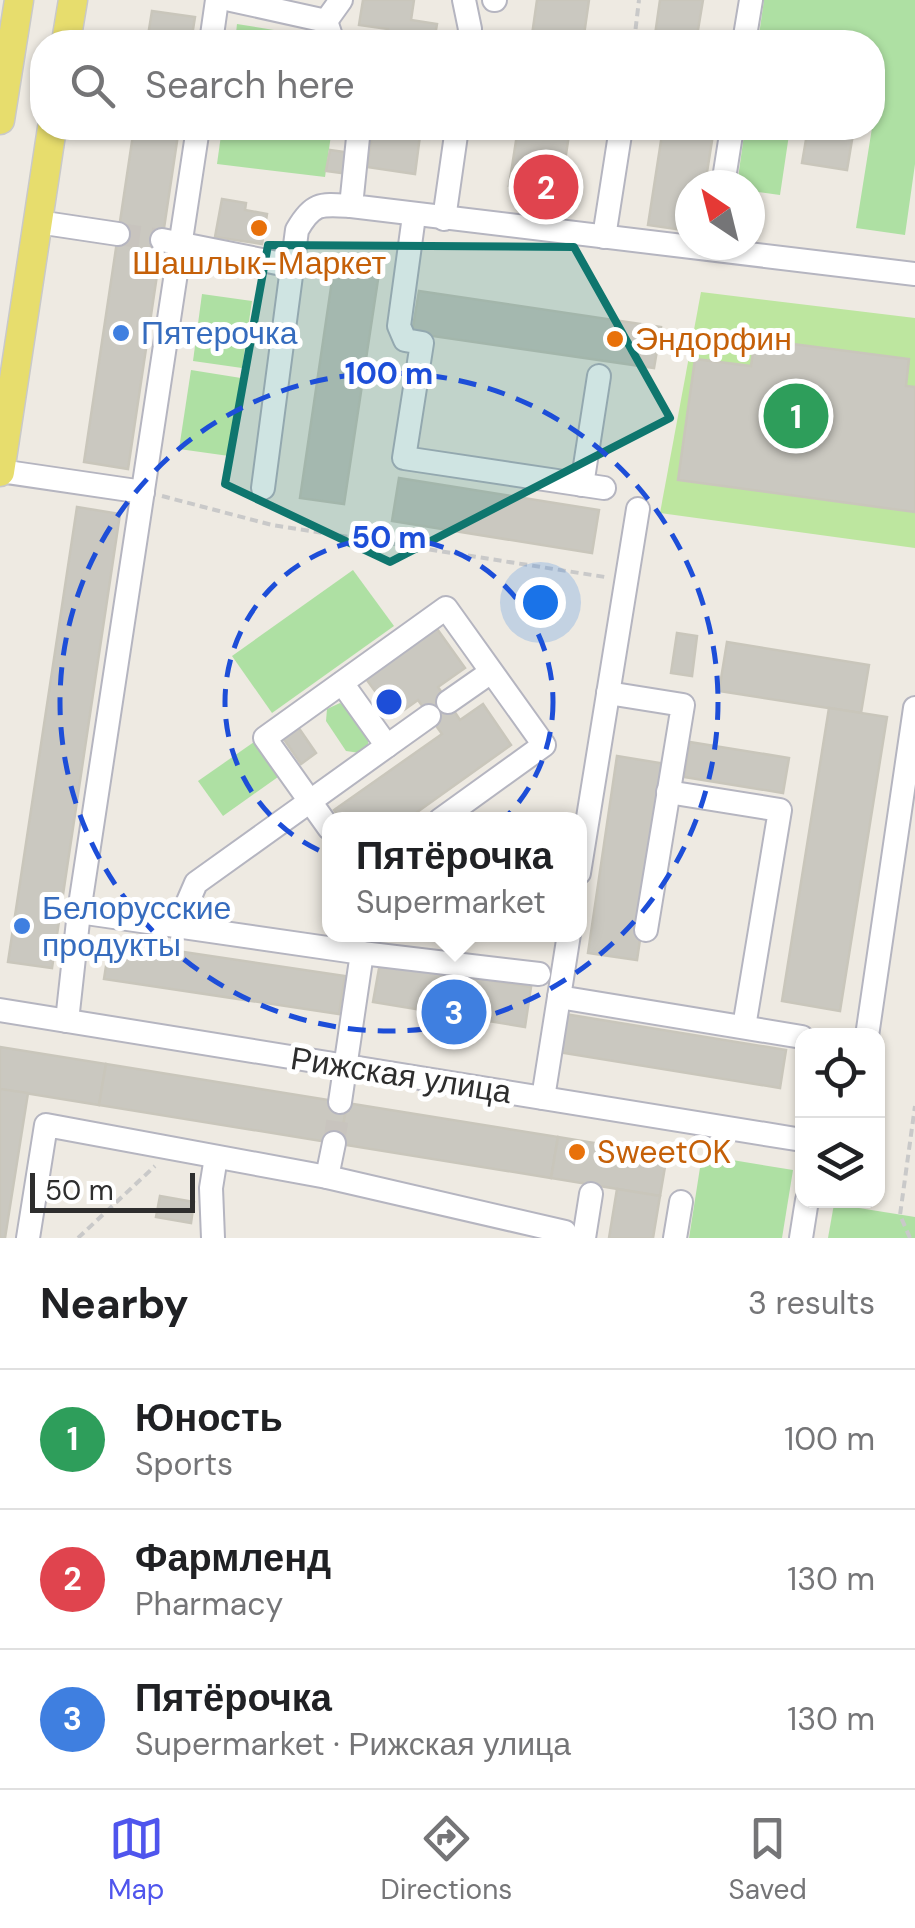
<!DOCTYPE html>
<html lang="en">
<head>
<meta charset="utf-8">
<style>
	:root { --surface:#fff; --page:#f2f2f2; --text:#202124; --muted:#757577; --line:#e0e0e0; --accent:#4f55ed }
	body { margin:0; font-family:"DM Sans",sans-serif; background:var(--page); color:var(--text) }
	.controls { position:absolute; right:30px; bottom:30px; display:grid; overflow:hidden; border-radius:20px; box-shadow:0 2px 8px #0004 }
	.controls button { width:90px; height:90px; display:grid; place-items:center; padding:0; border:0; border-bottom:2px solid var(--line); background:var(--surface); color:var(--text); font:50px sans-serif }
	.compass { position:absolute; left:675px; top:170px; width:90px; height:90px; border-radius:50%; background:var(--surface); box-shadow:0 2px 8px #0004; rotate:325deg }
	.scale { position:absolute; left:30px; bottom:25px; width:165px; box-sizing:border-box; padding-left:10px; border:5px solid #2e2e2e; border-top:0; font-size:28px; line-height:35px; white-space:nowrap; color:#2e2e2e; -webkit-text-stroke:8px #fff; paint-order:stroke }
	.you { position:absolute; left:540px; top:602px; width:35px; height:35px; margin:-25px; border:8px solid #fff; border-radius:50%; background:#1a73e8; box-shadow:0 0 0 15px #1a73e833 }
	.badge { display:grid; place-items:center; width:65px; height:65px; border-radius:50%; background:var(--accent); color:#fff; font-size:32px; font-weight:700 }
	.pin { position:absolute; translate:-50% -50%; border:5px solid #fff; box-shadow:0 2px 10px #0006 }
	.popup { position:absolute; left:322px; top:812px; width:265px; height:130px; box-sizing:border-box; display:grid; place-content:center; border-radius:20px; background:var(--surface); filter:drop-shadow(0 2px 8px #0005); font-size:32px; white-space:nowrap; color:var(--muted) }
	.popup b { font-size:38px; color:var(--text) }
	.popup::after { content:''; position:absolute; left:50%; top:100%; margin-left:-20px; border:20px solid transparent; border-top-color:var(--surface) }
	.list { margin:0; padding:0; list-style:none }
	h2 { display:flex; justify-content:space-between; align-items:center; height:130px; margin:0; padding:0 40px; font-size:42px }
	h2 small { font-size:32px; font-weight:400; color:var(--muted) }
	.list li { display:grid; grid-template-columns:65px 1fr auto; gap:30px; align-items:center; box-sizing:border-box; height:140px; padding:0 40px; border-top:2px solid var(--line) }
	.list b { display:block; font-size:38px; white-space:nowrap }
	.list p { margin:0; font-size:32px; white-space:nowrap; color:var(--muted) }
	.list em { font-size:32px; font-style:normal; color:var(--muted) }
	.icon { flex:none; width:55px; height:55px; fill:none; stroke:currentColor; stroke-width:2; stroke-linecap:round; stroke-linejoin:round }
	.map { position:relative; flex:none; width:915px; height:1238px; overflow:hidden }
	.search { position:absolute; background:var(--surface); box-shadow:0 2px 8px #0004; left:30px; right:30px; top:30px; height:110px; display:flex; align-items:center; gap:25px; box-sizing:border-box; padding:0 35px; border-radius:40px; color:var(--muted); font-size:38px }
	.sheet { height:550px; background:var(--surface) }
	nav { display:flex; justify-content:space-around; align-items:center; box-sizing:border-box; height:140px; border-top:2px solid var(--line); background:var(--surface); font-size:28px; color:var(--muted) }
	nav a { display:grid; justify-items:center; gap:5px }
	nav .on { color:var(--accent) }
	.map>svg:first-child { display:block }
	.green { fill:#aee0a3 }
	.pitch { fill:#bde69f }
	.building { fill:#cac8c0; stroke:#c9c6bb; stroke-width:2.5 }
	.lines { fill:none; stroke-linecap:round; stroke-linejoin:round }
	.minor-tunnel { stroke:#c8c4be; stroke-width:22; stroke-dasharray:22 11; stroke-linecap:butt }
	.minor-casing { stroke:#b5b5c0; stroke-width:26 }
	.major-casing { stroke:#c9c9c9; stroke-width:31 }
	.path { stroke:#c9c9c9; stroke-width:4; stroke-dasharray:8 5; stroke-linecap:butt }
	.minor { stroke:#fff; stroke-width:22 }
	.major { stroke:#e7dd6d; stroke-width:28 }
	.marked { fill:#0f766e; fill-opacity:0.2; stroke:#0f766e; stroke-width:8; stroke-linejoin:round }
	.ring { fill:none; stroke:#1d4ed8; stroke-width:5; stroke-dasharray:18 12 }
	.food-dot { fill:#e8710a; stroke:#fff; stroke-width:4 }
	.shop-dot { fill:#3f7fe0; stroke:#fff; stroke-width:4 }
	.labels { text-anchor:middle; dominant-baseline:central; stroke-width:10; stroke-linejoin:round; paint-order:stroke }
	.food-label { font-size:32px; fill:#c56008; stroke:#fff; text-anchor:start }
	.shop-label { font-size:32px; fill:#366cbe; stroke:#fff; text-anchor:start }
	.street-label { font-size:32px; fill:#2e2e2e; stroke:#fff }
	.centre { fill:#1d4ed8; stroke:#fff; stroke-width:5 }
	.ring-label { font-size:30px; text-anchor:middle; font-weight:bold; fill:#1d4ed8; stroke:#fff; stroke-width:10; stroke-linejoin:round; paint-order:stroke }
</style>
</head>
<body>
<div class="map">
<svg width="915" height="1238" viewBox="0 0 915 1238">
	<rect width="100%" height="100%" fill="#eeeae2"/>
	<g class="green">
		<path d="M764 0H915V164L905 235 856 228 872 128V42H758Z"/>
		<path d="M237 24 317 37 320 42H235Z"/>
		<path d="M222 128H332L325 177 217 164Z"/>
		<path d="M745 128H790L780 195 750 191V185H737Z"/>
		<path d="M202 294 252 301 242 368 193 361Z"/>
		<path d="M191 370 241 378 229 456 179 449Z"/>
		<path d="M353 570 394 626 272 713 232 656Z"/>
		<path d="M340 703 345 706 368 738V744L360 753 346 751 326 721 327 709Z"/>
		<path d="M254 742 278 777 223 816 198 781Z"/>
		<path d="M702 1155 793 1170 782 1238H689Z"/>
		<path d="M834 1204 915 1217V1238H828Z"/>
	</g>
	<path class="pitch" d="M701 292 915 318V548L660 513Z"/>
	<g class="building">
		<path d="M363 0H414L411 20 437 24 434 42H386L388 29 359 25Z"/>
		<path d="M537 0H589L583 42H531Z"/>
		<path d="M660 0H703L696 42H654Z"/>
		<path d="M152 11 195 17 191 42H147Z"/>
		<path d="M134 128H179L128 469 84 462Z"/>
		<path d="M373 128H421L415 174 367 167Z"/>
		<path d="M518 128H570L560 194 509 186Z"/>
		<path d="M663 128H714L705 185H690V231L648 225Z"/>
		<path d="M808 128H854L847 170 802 163Z"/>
		<path d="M330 150 352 153 349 174 326 171Z"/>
		<path d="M222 199 246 203 245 210 267 214 262 244 215 237Z"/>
		<path d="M334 267 379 273 344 504 300 498Z"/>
		<path d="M419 291 661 327 654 368 412 333Z"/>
		<path d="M755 339 909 359 906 386 915 387V512L678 480 695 359 751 366Z"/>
		<path d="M399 478 599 510 592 553 392 521Z"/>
		<path d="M77 507 120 514 52 968 8 962Z"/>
		<path d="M435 626 465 668 438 687 460 720 483 704 511 745 406 820H341L334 810 442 734 418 700 394 717 364 676Z"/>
		<path d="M677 633 697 636 692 676 671 673Z"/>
		<path d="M727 642 869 665 861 713 719 691Z"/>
		<path d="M829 708 887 717 840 1011 782 1001Z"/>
		<path d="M296 724 316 753 301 764 281 735Z"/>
		<path d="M690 742 789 758 783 793 684 777Z"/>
		<path d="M617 756 666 764 637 960 588 953Z"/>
		<path d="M110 941 345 976 339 1014 104 979Z"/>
		<path d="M380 963 531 987 525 1027 373 1002Z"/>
		<path d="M565 1014 786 1050 780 1088 558 1052Z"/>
		<path d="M0 1047 106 1064 99 1105 0 1089Z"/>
		<path d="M106 1064 347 1103 340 1144 99 1105Z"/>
		<path d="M0 1089 28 1093 5 1238H0Z"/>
		<path d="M347 1103 558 1137 551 1178 340 1144Z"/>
		<path d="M558 1137 667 1155 660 1196 551 1178Z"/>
		<path d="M617 1189 660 1196 653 1238H609Z"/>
		<path d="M160 1196 194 1202 191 1223 156 1217Z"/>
	</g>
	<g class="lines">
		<g class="minor-tunnel">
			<path d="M118 234 162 240"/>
			<path d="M334 1143 340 1102"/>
		</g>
		<g class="minor-casing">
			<g id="minor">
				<path d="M231 0 326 21 333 42"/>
				<path d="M464 0 470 29 468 42"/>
				<path d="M494 0H495"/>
				<path d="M326 21 341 0"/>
				<path d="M211 42 217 0"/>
				<path d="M744 42 751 0"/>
				<path d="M359 128 351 206 915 274"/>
				<path d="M723 185 732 128"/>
				<path d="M414 216 399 326 405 340 422 343 404 458 604 488"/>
				<path d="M444 219 457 128"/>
				<path d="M38 222 118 234"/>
				<path d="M604 237 621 128"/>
				<path d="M162 240 292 266"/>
				<path d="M0 471 143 492"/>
				<path d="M582 485 599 376"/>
				<path d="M263 488 297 230C313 202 321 204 351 206"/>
				<path d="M608 693 683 705 646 930"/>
				<path d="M448 702 491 672"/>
				<path d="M387 746 429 716"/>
				<path d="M668 792 780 810 744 1027"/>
				<path d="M329 828 265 738 446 608 544 745 440 820"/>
				<path d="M579 873 638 509"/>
				<path d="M79 912 362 953 340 1102"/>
				<path d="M177 927 196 883 387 746 342 683"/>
				<path d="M362 953 539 974"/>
				<path d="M559 997 802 1037"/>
				<path d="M0 1010 802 1140"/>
				<path d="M67 1021 79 912 198 128"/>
				<path d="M867 1036 915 708"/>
				<path d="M543 1098 569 934"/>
				<path d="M327 1177 334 1143"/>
				<path d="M28 1238 46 1125 327 1177 565 1232"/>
				<path d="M213 1238 211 1188 216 1157"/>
				<path d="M584 1238 591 1194"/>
				<path d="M675 1238 681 1202"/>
				<path d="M801 1238 807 1200"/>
			</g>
		</g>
		<g class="major-casing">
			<g id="major">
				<path d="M66 42 73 0"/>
				<path d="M0 120 19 0"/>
				<path d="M0 472 52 128"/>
			</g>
		</g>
		<g class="path">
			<path d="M634 42 639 0"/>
			<path d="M162 496 272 525 605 577"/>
			<path d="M78 1238 155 1166"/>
			<path d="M910 1238 900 1215 915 1106"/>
		</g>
		<use href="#minor" class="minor"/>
		<use href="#major" class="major"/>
	</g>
	<path class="marked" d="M268 245 574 247 670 418 390 562 225 484Z"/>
	<g class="ring">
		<circle cx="389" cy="702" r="164"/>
		<circle cx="389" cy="702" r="329"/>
	</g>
	<g class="food-dot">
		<circle cx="259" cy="228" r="10"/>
		<circle cx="615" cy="339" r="10"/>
		<circle cx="577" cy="1152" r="10"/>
	</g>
	<g class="shop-dot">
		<circle cx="121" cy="333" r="10"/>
		<circle cx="22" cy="926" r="10"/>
	</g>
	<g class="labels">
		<g class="food-label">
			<text x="259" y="263" text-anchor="middle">Шашлык-Маркет</text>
			<text x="635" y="339">Эндорфин</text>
			<text x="597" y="1152">SweetOK</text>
		</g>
		<g class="shop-label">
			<text x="141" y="333">Пятерочка</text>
			<text x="42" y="908">Белорусские<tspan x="42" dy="37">продукты</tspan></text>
		</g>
		<g class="street-label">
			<text transform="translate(401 1075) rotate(9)">Рижская улица</text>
		</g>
	</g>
	<circle cx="389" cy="702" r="15" class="centre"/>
	<g class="ring-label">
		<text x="389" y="384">100 m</text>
		<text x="389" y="548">50 m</text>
	</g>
</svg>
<div class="controls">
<button><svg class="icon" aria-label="locate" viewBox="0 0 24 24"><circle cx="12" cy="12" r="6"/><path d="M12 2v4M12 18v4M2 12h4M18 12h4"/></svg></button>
<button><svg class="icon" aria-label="layers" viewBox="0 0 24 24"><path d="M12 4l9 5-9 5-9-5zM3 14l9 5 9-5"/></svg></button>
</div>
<svg class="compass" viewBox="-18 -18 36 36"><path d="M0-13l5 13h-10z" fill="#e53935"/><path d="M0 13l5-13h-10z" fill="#757577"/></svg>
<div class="scale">50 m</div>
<div class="you"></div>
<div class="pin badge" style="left:796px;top:416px;background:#2e9e5b">1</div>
<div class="pin badge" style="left:546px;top:187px;background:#e0444e">2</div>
<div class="pin badge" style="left:454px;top:1012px;background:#3f7fe0">3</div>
<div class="popup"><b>Пятёрочка</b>Supermarket</div>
<div class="search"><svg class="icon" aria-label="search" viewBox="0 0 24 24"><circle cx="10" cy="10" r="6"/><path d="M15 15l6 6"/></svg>Search here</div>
</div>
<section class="sheet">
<h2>Nearby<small>3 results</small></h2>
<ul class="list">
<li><span class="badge" style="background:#2e9e5b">1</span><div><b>Юность</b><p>Sports</p></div><em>100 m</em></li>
<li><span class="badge" style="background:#e0444e">2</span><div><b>Фармленд</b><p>Pharmacy</p></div><em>130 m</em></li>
<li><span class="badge" style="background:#3f7fe0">3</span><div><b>Пятёрочка</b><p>Supermarket · Рижская улица</p></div><em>130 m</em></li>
</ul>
</section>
<nav>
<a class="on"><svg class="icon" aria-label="map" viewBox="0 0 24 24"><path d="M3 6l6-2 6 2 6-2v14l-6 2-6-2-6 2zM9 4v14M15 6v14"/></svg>Map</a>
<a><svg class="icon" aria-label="directions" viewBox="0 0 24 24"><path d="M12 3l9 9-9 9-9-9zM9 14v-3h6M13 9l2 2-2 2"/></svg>Directions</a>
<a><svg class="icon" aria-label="saved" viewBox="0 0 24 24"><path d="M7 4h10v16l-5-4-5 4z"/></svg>Saved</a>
</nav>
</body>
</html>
